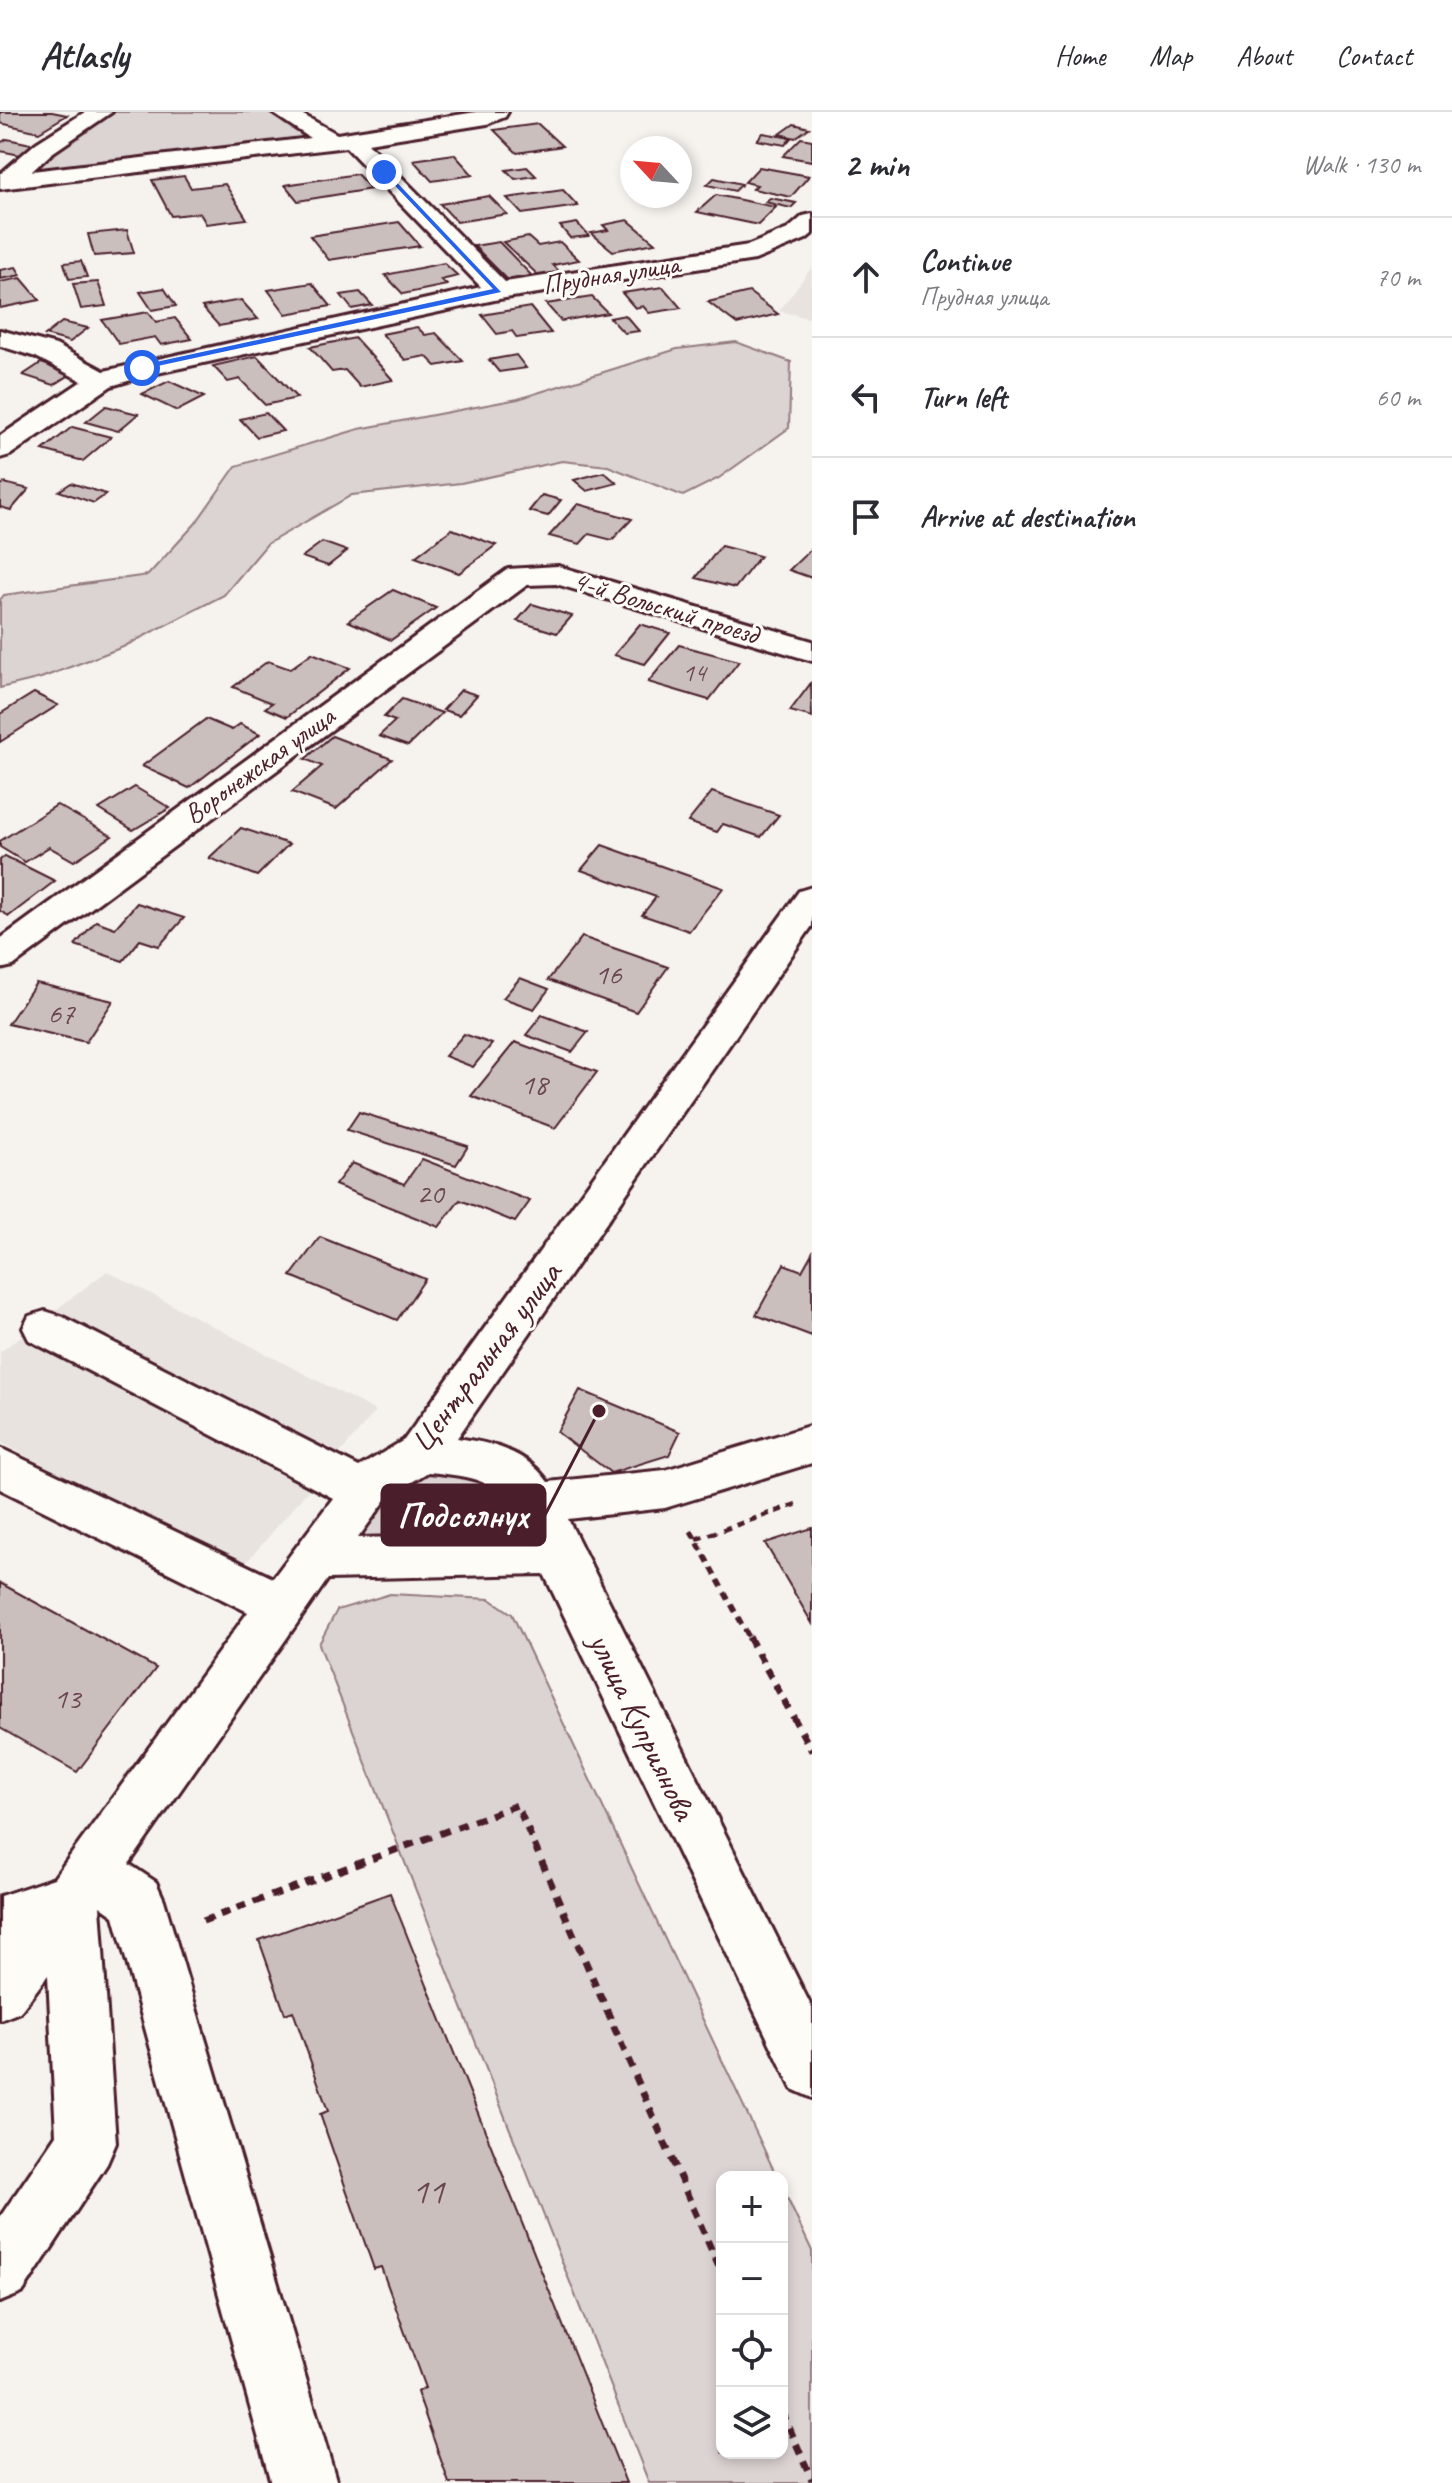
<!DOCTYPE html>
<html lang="en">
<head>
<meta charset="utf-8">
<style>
	:root { --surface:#fff; --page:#f2f2f3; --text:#2b2b33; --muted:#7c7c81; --line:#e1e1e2 }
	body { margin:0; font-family:Caveat,sans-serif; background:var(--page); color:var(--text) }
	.controls { position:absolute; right:24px; bottom:24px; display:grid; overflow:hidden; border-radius:16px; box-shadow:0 4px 12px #0003 }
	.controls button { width:72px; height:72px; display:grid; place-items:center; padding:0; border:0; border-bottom:2px solid var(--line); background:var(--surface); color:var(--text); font:40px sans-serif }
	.compass { position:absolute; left:620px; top:24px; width:72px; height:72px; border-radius:50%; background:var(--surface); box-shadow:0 4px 12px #0003; rotate:296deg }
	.stop { position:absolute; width:24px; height:24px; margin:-18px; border:6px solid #2563eb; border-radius:50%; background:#fff }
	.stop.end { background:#2563eb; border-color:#fff; box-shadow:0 2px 8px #0008 }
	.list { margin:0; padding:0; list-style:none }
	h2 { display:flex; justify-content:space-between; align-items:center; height:104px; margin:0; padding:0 32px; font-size:34px }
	h2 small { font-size:26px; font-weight:400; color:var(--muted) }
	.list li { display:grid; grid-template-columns:52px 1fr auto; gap:24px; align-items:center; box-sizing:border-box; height:120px; padding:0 32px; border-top:2px solid var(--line) }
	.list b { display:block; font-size:30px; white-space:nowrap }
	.list p { margin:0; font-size:26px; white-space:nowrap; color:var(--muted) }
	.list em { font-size:26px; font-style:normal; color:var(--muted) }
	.icon { flex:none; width:44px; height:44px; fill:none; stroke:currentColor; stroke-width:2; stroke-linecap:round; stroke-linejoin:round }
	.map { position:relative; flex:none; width:812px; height:2371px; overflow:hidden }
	header { display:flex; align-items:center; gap:48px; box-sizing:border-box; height:112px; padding:0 40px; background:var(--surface); border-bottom:2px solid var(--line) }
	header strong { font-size:38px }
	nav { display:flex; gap:44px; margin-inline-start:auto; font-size:28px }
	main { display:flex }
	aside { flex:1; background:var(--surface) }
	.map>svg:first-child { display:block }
	.built { fill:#e9e3e0 }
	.green { fill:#dcd4d2; stroke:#937a7e; stroke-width:2 }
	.building { fill:#cbbfbe; stroke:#4a1f2b; stroke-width:2 }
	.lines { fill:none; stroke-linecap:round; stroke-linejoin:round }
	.minor-casing { stroke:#4a1f2b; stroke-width:6 }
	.path-far1 { stroke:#4a1f2b; stroke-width:5; stroke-dasharray:8 6; stroke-linecap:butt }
	.path { stroke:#4a1f2b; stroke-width:7; stroke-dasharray:10 8; stroke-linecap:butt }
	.minor { fill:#fdfcf7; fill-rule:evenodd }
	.route { fill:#2563eb }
	.labels { text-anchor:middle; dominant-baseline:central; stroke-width:6; stroke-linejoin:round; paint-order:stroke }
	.far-number-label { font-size:26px; fill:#6a4750 }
	.far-street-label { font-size:28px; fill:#4a1f2b; stroke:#fdfcf7 }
	.number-label { font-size:30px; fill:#6a4750 }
	.street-label { font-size:34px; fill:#4a1f2b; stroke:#fdfcf7 }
	.near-number-label { font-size:36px; fill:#6a4750 }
	.leader { fill:none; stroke:#4a1f2b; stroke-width:3 }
	.callout-dot { fill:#4a1f2b; stroke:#fdfcf7; stroke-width:3 }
	.callout { fill:#4a1f2b; stroke:#4a1f2b; stroke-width:3 }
	.callout-label { font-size:36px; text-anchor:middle; font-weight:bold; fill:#fff }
</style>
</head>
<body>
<header>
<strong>Atlasly</strong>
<nav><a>Home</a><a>Map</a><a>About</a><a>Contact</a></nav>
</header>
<main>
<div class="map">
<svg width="812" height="2371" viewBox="0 0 812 2371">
	<rect width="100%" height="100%" fill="#f6f3ef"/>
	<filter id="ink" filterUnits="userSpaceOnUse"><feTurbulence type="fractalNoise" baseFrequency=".0125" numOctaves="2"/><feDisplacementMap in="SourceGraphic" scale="16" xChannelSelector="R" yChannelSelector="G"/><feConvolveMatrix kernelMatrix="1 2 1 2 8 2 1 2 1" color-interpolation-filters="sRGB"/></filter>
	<g filter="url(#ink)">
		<g class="built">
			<path d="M812 155V207L779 199Z"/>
			<path d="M107 1159 376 1299 240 1458 0 1330V1240Z"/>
		</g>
		<g class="green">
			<path d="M114 0H270L319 29 43 57 37 54 72 26Z"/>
			<path d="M736 230 791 250 789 316 719 366 683 384 608 354 562 349 461 371 352 383 267 432 224 483 123 535 41 566 0 576V488L4 483 148 463 195 412 236 354 359 317 518 287 677 237Z"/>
			<path d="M445 1358 482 1360 509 1380 495 1414 371 1427 352 1425 355 1411 407 1367Z"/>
			<path d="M390 1482 490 1487 512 1502 777 2065H722V2341H782V2075L812 2139V2371H649L319 1532 337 1498Z"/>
		</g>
		<g class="building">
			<path d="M0 0H52L67 3 39 20 0 11Z"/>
			<path d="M538 12 562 34 517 41 494 18Z"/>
			<path d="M794 12 809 16 795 26 780 22Z"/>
			<path d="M763 21 791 26 785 33 757 28Z"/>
			<path d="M801 26 812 28V49L783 44Z"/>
			<path d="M7 27 36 33 20 43 0 39V31Z"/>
			<path d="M454 42 473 63 432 69 413 48Z"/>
			<path d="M527 55 536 64 515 67 506 58Z"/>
			<path d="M759 55 809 64 791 85 753 77 757 73 745 70Z"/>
			<path d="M357 62 371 77 298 89 285 73Z"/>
			<path d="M184 64 191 76 225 72 247 107 206 112 200 101 171 104 152 68Z"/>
			<path d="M714 66 742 72 735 79 707 73Z"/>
			<path d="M563 78 578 94 522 102 507 86Z"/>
			<path d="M716 83 776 95 758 113 697 100Z"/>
			<path d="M489 84 507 102 457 110 440 92Z"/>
			<path d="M770 86 796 91 791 96 765 90Z"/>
			<path d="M628 108 655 131 613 139 591 121 608 118 603 113Z"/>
			<path d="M399 110 420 134 329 148 310 124Z"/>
			<path d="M577 111 589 124 570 126 560 114Z"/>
			<path d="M127 118 134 141 94 144 88 122Z"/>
			<path d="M528 125 538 134 560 130 579 148 553 153 560 160 539 164 503 130Z"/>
			<path d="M499 130 532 164 508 168 474 134Z"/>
			<path d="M81 149 87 165 69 167 64 151Z"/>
			<path d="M444 151 458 164 441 168 447 173 403 182 385 163Z"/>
			<path d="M16 155 21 163 0 167V158Z"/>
			<path d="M21 166 40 188 0 196V170Z"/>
			<path d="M98 170 106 194 81 197 73 172Z"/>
			<path d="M312 171 331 194 286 202 268 178Z"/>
			<path d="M663 175 681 196 649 201 643 194 635 196 622 181Z"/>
			<path d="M164 176 176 194 152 198 140 180Z"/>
			<path d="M360 180 372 193 352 197 341 183Z"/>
			<path d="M749 180 778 202 737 212 708 190Z"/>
			<path d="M592 185 608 201 561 209 546 192Z"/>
			<path d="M241 188 258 207 219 214 202 195Z"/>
			<path d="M530 195 551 221 517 226 512 219 497 222 482 203Z"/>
			<path d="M148 200 156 210 175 206 192 227 161 233 155 225 119 232 102 208Z"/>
			<path d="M625 203 639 219 624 221 610 206Z"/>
			<path d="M62 210 88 216 70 230 45 223Z"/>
			<path d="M417 215 425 223 436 221 463 249 436 254 426 244 405 248 382 222Z"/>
			<path d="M355 226 393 268 360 275 345 258 332 260 310 235Z"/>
			<path d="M516 243 526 256 499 260 489 248Z"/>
			<path d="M257 244 297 286 265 293 240 267 228 270 213 254Z"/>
			<path d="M41 251 73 261 54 273 23 263Z"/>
			<path d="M169 269 204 285 177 299 142 282Z"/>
			<path d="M106 294 138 302 118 319 86 310Z"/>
			<path d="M266 301 283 319 257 325 240 307Z"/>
			<path d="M72 315 111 325 83 349 43 338Z"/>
			<path d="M604 360 617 371 587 379 574 368Z"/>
			<path d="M4 371 29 377 11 398 0 395V374Z"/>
			<path d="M71 371 106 382 94 391 59 379Z"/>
			<path d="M542 383 561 388 548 404 529 399Z"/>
			<path d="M578 392 632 407 612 428 589 422 580 432 549 424Z"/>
			<path d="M452 417 496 433 459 461 415 445Z"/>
			<path d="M322 430 347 439 328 454 302 445Z"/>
			<path d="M721 434 760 444 735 476 696 466Z"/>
			<path d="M812 436V466L789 458Z"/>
			<path d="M393 478 436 496 391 528 348 509Z"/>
			<path d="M532 492 572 504 557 521 517 509Z"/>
			<path d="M640 512 670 521 645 552 614 543Z"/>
			<path d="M679 533 739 549 709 588 648 570Z"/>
			<path d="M312 541 350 556 287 605 265 596 272 591 233 575 268 549 290 557Z"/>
			<path d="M811 571 812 605 790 599Z"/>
			<path d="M461 578 477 583 459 603 443 598Z"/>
			<path d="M34 581 58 593 0 630V602Z"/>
			<path d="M402 587 442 601 408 634 379 624 395 609 384 605Z"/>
			<path d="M206 607 232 618 240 612 260 622 189 676 142 654Z"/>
			<path d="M332 624 392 647 336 697 292 680 322 654 305 647Z"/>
			<path d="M135 675 170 696 133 718 99 697Z"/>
			<path d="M712 680 779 703 761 725 723 712 717 720 688 710Z"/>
			<path d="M57 693 112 724 74 749 49 735 25 750 0 735V729Z"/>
			<path d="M241 716 289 732 257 764 209 746Z"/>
			<path d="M602 733 723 776 689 819 642 803 656 785 581 758Z"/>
			<path d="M5 744 55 769 9 804 0 799V748Z"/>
			<path d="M137 791 184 806 159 834 140 828 123 849 75 833 96 809 115 816Z"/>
			<path d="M582 825 668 855 636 900 548 868Z"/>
			<path d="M520 866 549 877 534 897 503 886Z"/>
			<path d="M36 871 113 889 86 930 8 912Z"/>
			<path d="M542 903 588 920 572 940 526 923Z"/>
			<path d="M464 922 492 932 473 955 445 944Z"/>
			<path d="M515 930 597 960 555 1016 471 984Z"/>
			<path d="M359 1000 468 1034 456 1053 347 1018Z"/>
			<path d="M422 1047 530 1089 515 1110 460 1088 439 1115 335 1073 352 1051 404 1072Z"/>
			<path d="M320 1125 425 1167 397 1208 291 1164Z"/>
			<path d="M812 1141V1224L756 1203 784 1152 802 1159Z"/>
			<path d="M580 1278 680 1320 669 1343 611 1361 557 1320Z"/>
			<path d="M812 1416V1511L765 1431Z"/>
			<path d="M0 1471 156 1556 77 1660 0 1616Z"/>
			<path d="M390 1781 626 2371H449L417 2280 425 2276 381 2155 374 2157 320 2002 328 1999 293 1899 285 1902 259 1828Z"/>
		</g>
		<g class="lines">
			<g class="minor-casing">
				<g id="minor">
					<path d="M85 0H112L52 41 32 59 310 26 271 0H298L337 22 476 0H508L505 5 487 12 368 31 505 170 749 133 788 117 803 104 812 102V122L806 127 755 148 499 187 148 263 111 274 10 343 0 346V324L82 269 36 245 0 234V218L56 233 104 259 481 175 346 35 0 77V62L36 31Z"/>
					<path d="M558 454 812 529V549L556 472 527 473 13 854 0 857V827L508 457Z"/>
					<path d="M812 775V814L457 1326C493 1331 527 1340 548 1370L665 1358 812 1313V1351L665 1396 568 1407 812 1896V1986L792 1977 544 1462 328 1467 129 1752 156 1770 164 1788 337 2371H271L114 1804 100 1794 116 2031 107 2052 22 2181 0 2190V2105L56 2023 48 1863 20 1900 0 1908V1784L54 1766 248 1500 0 1377V1336L273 1466 333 1386 29 1228 23 1216 29 1204 45 1199 61 1204 359 1355 404 1328 799 779ZM428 1360C479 1365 505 1369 526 1422L358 1426 388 1385Z"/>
				</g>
			</g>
			<g class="path-far1">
				<path d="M691 1419 750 1527"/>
				<path d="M696 1427 800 1391"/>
			</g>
			<g class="path">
				<path d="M749 1525 812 1639"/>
				<path d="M203 1809 517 1693 722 2162"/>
				<path d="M782 2299 812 2368"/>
			</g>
			<use href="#minor" class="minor"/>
		</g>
	</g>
	<path class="route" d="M381 59H386L501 180 139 258 142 253 493 177Z"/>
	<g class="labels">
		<g class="far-number-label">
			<text x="694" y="560">14</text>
		</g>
		<g class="far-street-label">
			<text transform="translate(611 162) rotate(-9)">Прудная улица</text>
			<text transform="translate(666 495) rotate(17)">4-й Вольский проезд</text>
			<text transform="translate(259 653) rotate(-36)">Воронежская улица</text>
		</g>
		<g class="number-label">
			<text x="608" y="862">16</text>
			<text x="61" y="901">67</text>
			<text x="534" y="972">18</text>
			<text x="430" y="1081">20</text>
			<text x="67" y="1586">13</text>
		</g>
		<g class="street-label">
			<text transform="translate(485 1245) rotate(-53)">Центральная улица</text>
			<text transform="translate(643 1614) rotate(64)">улица Куприянова</text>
		</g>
		<g class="near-number-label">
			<text x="428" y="2079">11</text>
		</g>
	</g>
	<path class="leader" d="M599 1299L545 1403"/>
	<circle class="callout-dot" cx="599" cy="1299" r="8"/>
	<rect class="callout" x="382" y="1373" width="163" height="60" rx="8"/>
	<g class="callout-label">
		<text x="463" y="1415">Подсолнух</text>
	</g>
</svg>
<div class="controls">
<button>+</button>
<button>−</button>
<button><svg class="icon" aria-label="locate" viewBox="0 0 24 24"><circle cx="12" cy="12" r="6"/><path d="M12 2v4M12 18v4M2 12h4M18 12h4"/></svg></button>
<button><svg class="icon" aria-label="layers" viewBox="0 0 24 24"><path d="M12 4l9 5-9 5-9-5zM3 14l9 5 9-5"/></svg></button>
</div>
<svg class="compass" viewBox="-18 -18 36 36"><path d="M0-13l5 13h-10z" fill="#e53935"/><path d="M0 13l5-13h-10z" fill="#7c7c81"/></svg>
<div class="stop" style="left:142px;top:256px"></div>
<div class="stop end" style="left:384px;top:60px"></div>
</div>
<aside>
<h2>2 min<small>Walk · 130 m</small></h2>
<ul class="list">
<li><svg class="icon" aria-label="ahead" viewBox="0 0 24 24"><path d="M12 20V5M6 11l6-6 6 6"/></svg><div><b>Continue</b><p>Прудная улица</p></div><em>70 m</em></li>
<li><svg class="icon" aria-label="left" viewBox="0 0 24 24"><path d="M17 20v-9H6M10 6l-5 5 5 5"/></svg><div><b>Turn left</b></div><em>60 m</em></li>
<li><svg class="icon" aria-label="arrive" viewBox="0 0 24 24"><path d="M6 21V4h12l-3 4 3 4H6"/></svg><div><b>Arrive at destination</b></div></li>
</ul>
</aside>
</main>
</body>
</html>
